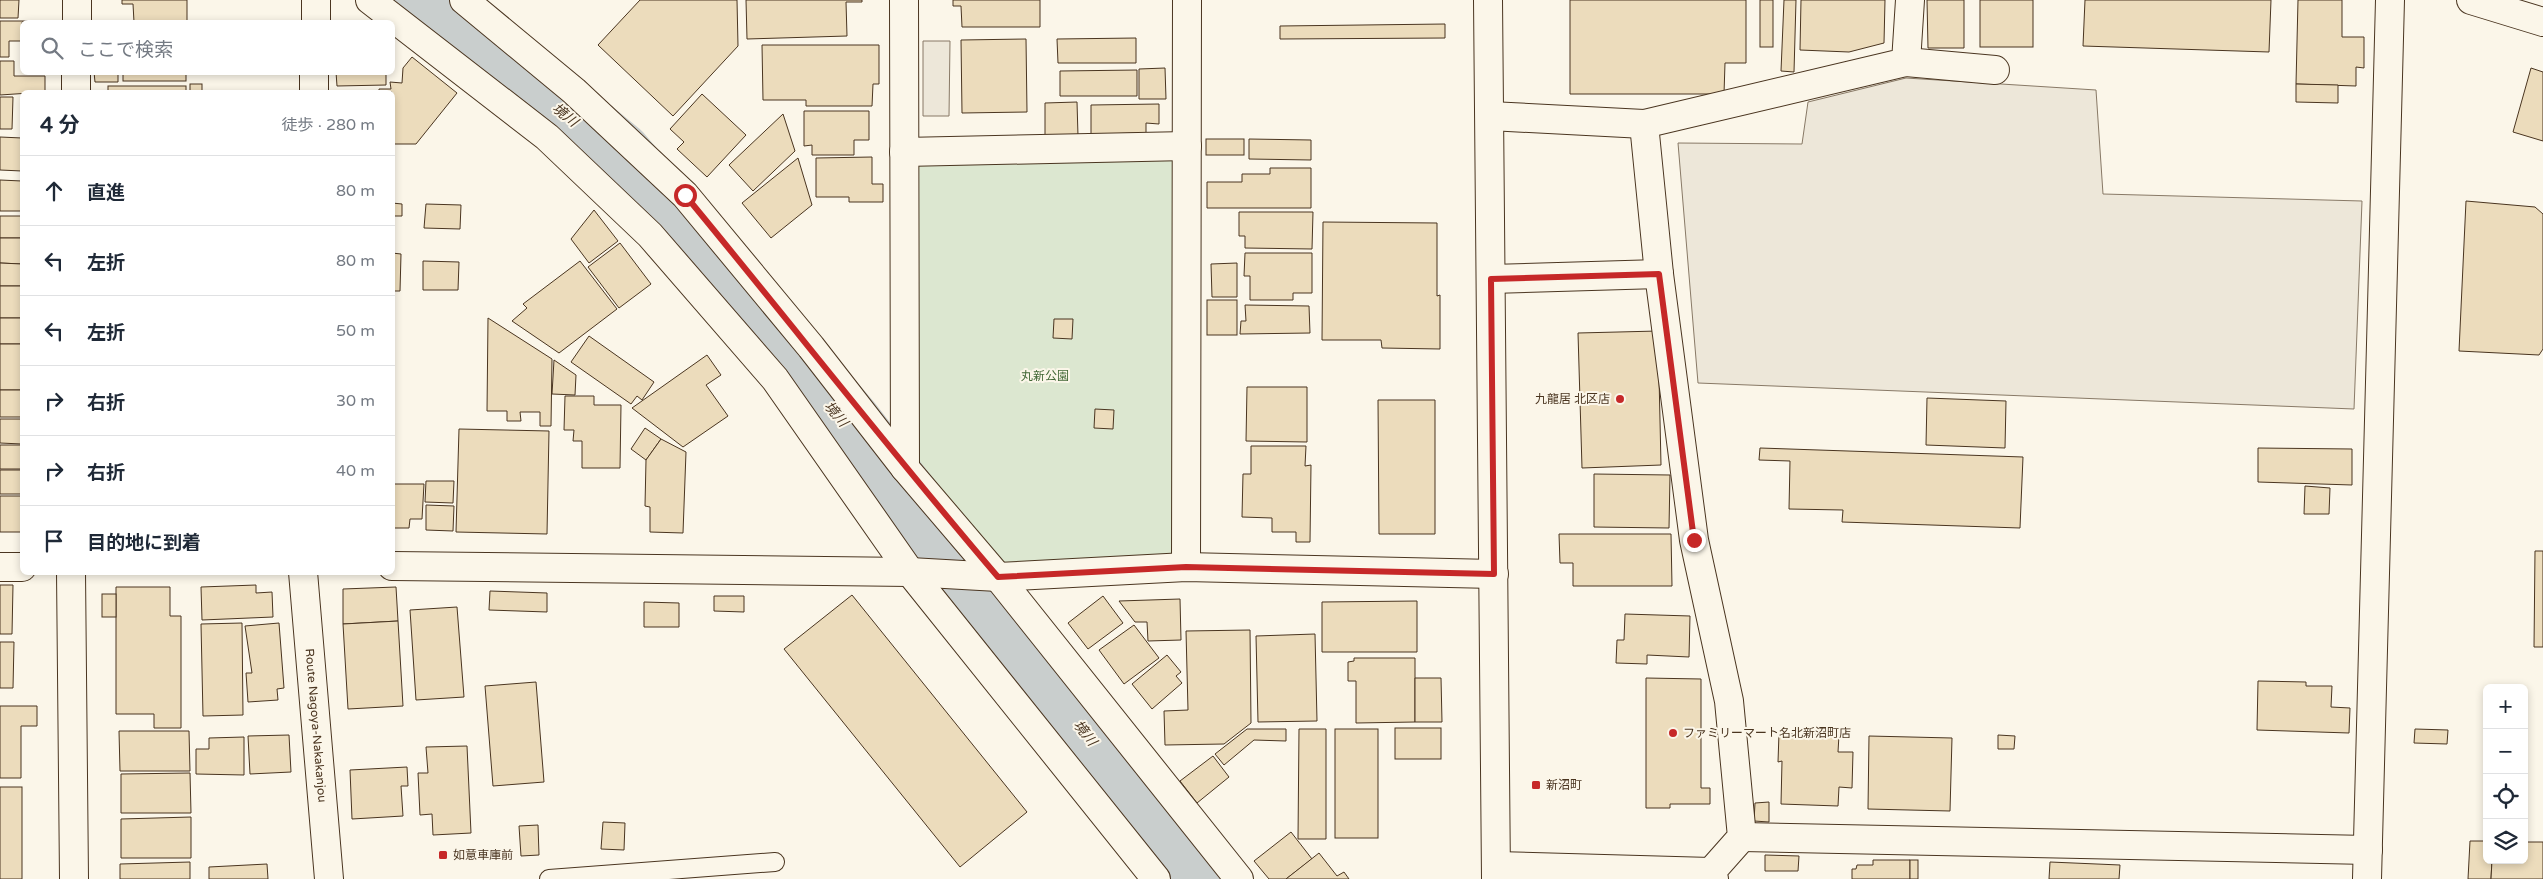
<!DOCTYPE html>
<html lang="ja">
<head>
<meta charset="utf-8">
<style>
	:root { --surface:#fff; --page:#f2f2f3; --text:#1f2937; --muted:#747a83; --line:#e0e1e3 }
	body { margin:0; font-family:"Varela Round","Noto Sans JP",sans-serif; background:var(--page); color:var(--text) }
	.controls { position:absolute; right:15px; bottom:15px; display:grid; overflow:hidden; border-radius:8px; box-shadow:0 2px 8px #0003 }
	.controls button { width:45px; height:45px; display:grid; place-items:center; padding:0; border:0; border-bottom:1px solid var(--line); background:var(--surface); color:var(--text); font:25px sans-serif }
	.stop { position:absolute; width:15px; height:15px; margin:-11px; border:4px solid #c62828; border-radius:50%; background:#fff }
	.stop.end { background:#c62828; border-color:#fff; box-shadow:0 1px 5px #0008 }
	.list { margin:0; padding:0; list-style:none }
	h2 { display:flex; justify-content:space-between; align-items:center; height:65px; margin:0; padding:0 20px; font-size:21px }
	h2 small { font-size:16px; font-weight:400; color:var(--muted) }
	.list li { display:grid; grid-template-columns:32px 1fr auto; gap:15px; align-items:center; box-sizing:border-box; height:70px; padding:0 20px; border-top:1px solid var(--line) }
	.list b { display:block; font-size:19px; white-space:nowrap }
	.list em { font-size:16px; font-style:normal; color:var(--muted) }
	.icon { flex:none; width:28px; height:28px; fill:none; stroke:currentColor; stroke-width:2; stroke-linecap:round; stroke-linejoin:round }
	.map { position:relative; flex:none; width:2543px; height:879px; overflow:hidden }
	.search { position:absolute; background:var(--surface); box-shadow:0 2px 8px #0003; left:20px; top:20px; width:375px; height:55px; display:flex; align-items:center; gap:12px; box-sizing:border-box; padding:0 18px; border-radius:8px; color:var(--muted); font-size:19px }
	.panel { position:absolute; background:var(--surface); box-shadow:0 2px 8px #0003; left:20px; top:90px; width:375px; height:485px; border-radius:8px }
	.map>svg:first-child { display:block }
	.green { fill:#dce7d0; stroke:#887966 }
	.parking { fill:#ede7d9; stroke:#887966 }
	.lines { fill:none; stroke-linecap:round; stroke-linejoin:round }
	.river { stroke:#c9cecd; stroke-width:72 }
	.building { fill:#ecdcbc; stroke:#4a3520 }
	.service-casing { stroke:#4a3520; stroke-width:20 }
	.minor-casing { stroke:#4a3520; stroke-width:30 }
	.tertiary-casing { stroke:#4a3520; stroke-width:30 }
	.primary-casing { stroke:#4a3520; stroke-width:30 }
	.service { stroke:#fbf6e9; stroke-width:18 }
	.minor { stroke:#fbf6e9; stroke-width:28 }
	.tertiary { stroke:#fbf6e9; stroke-width:28 }
	.primary { stroke:#fbf6e9; stroke-width:28 }
	.route { stroke:#c62828; stroke-width:6 }
	.poi-dot { fill:#c62828; stroke:#fbf6e9; stroke-width:2 }
	.labels { text-anchor:middle; dominant-baseline:central; stroke-width:4; stroke-linejoin:round; paint-order:stroke }
	.park-label { font-size:12px; fill:#436837; stroke:#fbf6e9 }
	.poi-label { font-size:12px; fill:#4a3520; stroke:#fbf6e9; text-anchor:start }
	.street-label { font-size:12px; fill:#4a3520; stroke:#fbf6e9 }
	.water-label { font-size:14px; font-style:italic; fill:#4a3520; stroke:#fbf6e9 }
</style>
</head>
<body>
<div class="map">
<svg width="2543" height="879" viewBox="0 0 2543 879">
	<rect width="100%" height="100%" fill="#fbf6e9"/>
	<path class="green" d="M1184 150 1182 565 1000 573 908 466V155Z"/>
	<g class="parking">
		<path d="M923 41H950L949 116H923Z"/>
		<path d="M1906 78 2096 90 2103 194 2362 201 2354 409 1698 383 1678 143 1802 144 1808 102Z"/>
	</g>
	<g class="lines">
		<path class="river" d="M421 0 454 23 616 156 848 427 1198 879"/>
	</g>
	<g class="building">
		<path d="M0 0H19L18 18H0Z"/>
		<path d="M122 0H187V22H134L133 4H122Z"/>
		<path d="M640 0H737L738 46 673 116 598 45Z"/>
		<path d="M746 0H862V2H846L847 36 747 39Z"/>
		<path d="M953 0H1040V27H962L961 6H953Z"/>
		<path d="M1570 0H1746V63H1725L1724 94H1570Z"/>
		<rect x="1760" y="0" width="13" height="47"/>
		<path d="M1784 0H1796L1794 72 1781 71Z"/>
		<path d="M1801 0H1885L1884 43 1849 52 1800 50Z"/>
		<path d="M1927 0H1964V48H1928Z"/>
		<rect x="1980" y="0" width="53" height="47"/>
		<path d="M2085 0H2271L2269 52 2083 46Z"/>
		<path d="M2298 0H2342V37H2364V68L2356 67V86L2296 84Z"/>
		<path d="M0 21H35L22 22V41H9V57H0Z"/>
		<path d="M1445 24V38L1280 39V26Z"/>
		<path d="M1136 38V63H1058L1057 39Z"/>
		<path d="M1026 39 1027 112 962 113 961 40Z"/>
		<path d="M762 45H879V84H873L872 106H806V100H763Z"/>
		<path d="M412 57 457 93 416 144H392V92H379V89H391L390 82 402 83 403 68Z"/>
		<path d="M0 61H14V76H45V92L0 95Z"/>
		<path d="M1165 68 1166 99H1139V69Z"/>
		<path d="M2531 68 2543 72V141L2513 132Z"/>
		<path d="M1137 70V96H1060V71Z"/>
		<path d="M94 72H118V82H95Z"/>
		<rect x="123" y="72" width="63" height="9"/>
		<path d="M336 72H386V85L337 86Z"/>
		<rect x="190" y="84" width="12" height="8"/>
		<path d="M2296 84 2338 85V103L2296 102Z"/>
		<rect x="108" y="86" width="78" height="6"/>
		<path d="M702 94 746 135 707 177 677 149 684 142 670 129Z"/>
		<path d="M0 97H13L12 129H0Z"/>
		<path d="M1077 102 1078 136H1045V103Z"/>
		<path d="M1159 104V124L1146 123V133L1091 134V105Z"/>
		<path d="M804 111H869V140H854V155H812V145L804 146Z"/>
		<path d="M783 114 795 151 753 191 729 165Z"/>
		<path d="M0 137 22 138V171L0 170Z"/>
		<rect x="1206" y="139" width="38" height="16"/>
		<path d="M1249 139 1311 140V160L1249 159Z"/>
		<path d="M872 157V184H883V202H849V197H816V158Z"/>
		<path d="M798 158 812 205 771 238 742 203Z"/>
		<path d="M1270 168H1311V208H1207V182H1242V174H1270Z"/>
		<path d="M0 180 22 181V211H0Z"/>
		<path d="M2466 201 2535 207 2543 214V349L2539 355 2459 351Z"/>
		<path d="M392 203 402 204V216H392Z"/>
		<path d="M426 204 461 205 460 229 424 228Z"/>
		<path d="M594 210 618 241 589 263 571 239Z"/>
		<path d="M1239 212H1313L1312 249 1245 248V236H1239Z"/>
		<path d="M0 216H22L21 238H0Z"/>
		<path d="M1323 222 1437 223V296L1440 295V349L1382 348 1381 340H1322Z"/>
		<path d="M0 238H22V264L0 263Z"/>
		<path d="M620 243 651 284 619 308 588 267Z"/>
		<path d="M392 253 401 254 400 291H392Z"/>
		<path d="M1245 253H1312V293H1293V300H1250V276H1244Z"/>
		<path d="M423 261 459 262 458 290H423Z"/>
		<path d="M580 261 617 309 559 353 512 321 527 308 523 304Z"/>
		<path d="M0 263 22 264V286H0Z"/>
		<path d="M1237 263V297H1212L1211 264Z"/>
		<rect x="0" y="286" width="22" height="32"/>
		<rect x="1207" y="300" width="30" height="35"/>
		<path d="M1245 305 1309 306 1310 333 1240 334 1241 321H1246Z"/>
		<rect x="0" y="318" width="22" height="26"/>
		<path d="M488 318 552 359 551 426H540V412H520L521 421H507V411H487Z"/>
		<path d="M1054 319H1073L1072 339 1053 338Z"/>
		<path d="M1658 331 1661 465 1582 468 1578 333Z"/>
		<path d="M589 336 654 382 642 400 637 396 631 404 571 362Z"/>
		<rect x="0" y="344" width="22" height="46"/>
		<path d="M707 355 721 375 706 385 728 416 683 447 632 408Z"/>
		<path d="M554 360 576 375 575 395 552 394Z"/>
		<path d="M1247 387H1307V442L1246 441Z"/>
		<rect x="0" y="390" width="22" height="27"/>
		<path d="M565 396H594V405H621L620 468H582V441H573L574 430H564Z"/>
		<path d="M1927 398 2006 401 2005 448 1926 445Z"/>
		<path d="M1378 400H1435V534H1379Z"/>
		<path d="M1095 409 1114 410 1113 429 1094 428Z"/>
		<path d="M0 419H22V444L0 443Z"/>
		<path d="M645 428 661 439 646 460 631 449Z"/>
		<path d="M459 429 549 431 547 534 456 532Z"/>
		<path d="M661 439 686 452 683 533 650 532V507L645 506 646 460Z"/>
		<rect x="0" y="445" width="22" height="24"/>
		<path d="M1251 446H1306L1305 466 1311 465 1310 542H1296V532H1272V518L1242 517 1243 474H1251Z"/>
		<path d="M1760 448 2023 457 2020 528 1842 522 1843 510 1789 509 1790 461 1759 460Z"/>
		<path d="M2258 448 2352 449V485L2258 482Z"/>
		<rect x="0" y="470" width="22" height="24"/>
		<path d="M1594 474 1670 475 1669 528 1594 527Z"/>
		<path d="M426 481H454L453 503 425 502Z"/>
		<path d="M392 484H424L422 519H410L409 528H392Z"/>
		<path d="M2305 486 2330 488 2329 514H2304Z"/>
		<rect x="0" y="496" width="21" height="36"/>
		<path d="M426 505 454 506 453 531 426 530Z"/>
		<path d="M1559 534H1671L1672 586H1573V563H1560Z"/>
		<path d="M2535 551H2543V647H2534Z"/>
		<path d="M0 585H13L12 634H0Z"/>
		<path d="M256 585V593L272 592 273 617 202 620 201 587Z"/>
		<path d="M116 587H170V616H181V728H154V714H116Z"/>
		<path d="M396 587 398 621 343 624V589Z"/>
		<path d="M490 591 547 593V612L489 610Z"/>
		<rect x="102" y="594" width="14" height="23"/>
		<path d="M852 595 1027 812 960 867 784 649Z"/>
		<path d="M714 596H744V612L714 611Z"/>
		<path d="M1103 596 1123 623 1088 649 1068 623Z"/>
		<path d="M1180 599 1181 640 1148 641 1147 622H1135L1119 601Z"/>
		<path d="M1417 601V652H1322V602Z"/>
		<path d="M644 602 679 603V627H644Z"/>
		<path d="M457 607 464 697 416 700 410 610Z"/>
		<path d="M1625 614 1690 616 1689 657 1647 655V664L1616 663 1617 640H1624Z"/>
		<path d="M398 621 403 706 348 709 343 624Z"/>
		<path d="M242 623 243 715 203 716 201 624Z"/>
		<path d="M279 623 284 688 277 689 278 700 248 702 246 673H252L245 626Z"/>
		<path d="M1134 625 1159 658 1124 684 1099 650Z"/>
		<path d="M1250 630 1251 723 1224 744 1165 745 1164 711 1188 710 1186 631Z"/>
		<path d="M1315 634 1317 721 1258 722 1256 636Z"/>
		<path d="M0 642H14L13 688H0Z"/>
		<path d="M1167 655 1181 672 1176 676 1182 683 1152 709 1132 684Z"/>
		<path d="M1354 658H1415V722L1356 723V681H1348V662L1354 661Z"/>
		<path d="M1415 678H1441L1442 722H1415Z"/>
		<path d="M1646 678 1701 679V788H1710V804H1670V808H1646Z"/>
		<path d="M2258 681 2306 682V686H2332L2331 707 2350 708 2349 733 2257 730Z"/>
		<path d="M536 682 544 782 493 786 485 686Z"/>
		<path d="M0 706H37V726H21V778H0Z"/>
		<rect x="1395" y="728" width="46" height="31"/>
		<path d="M1247 729H1286V741L1254 740 1224 765 1215 754Z"/>
		<path d="M1299 729H1326V839H1298Z"/>
		<rect x="1335" y="729" width="43" height="109"/>
		<path d="M2415 729 2448 730 2447 744 2414 743Z"/>
		<path d="M119 731H189L190 771H120Z"/>
		<path d="M1779 733 1839 735 1838 752H1853L1852 788 1839 787 1838 806 1781 804 1782 761 1778 762Z"/>
		<path d="M289 735 291 772 250 774 248 736Z"/>
		<path d="M1998 735 2015 736 2014 749H1998Z"/>
		<path d="M1869 736 1952 738 1950 811 1868 809Z"/>
		<path d="M244 737V775L196 774V749H209V738Z"/>
		<path d="M467 746 471 833 433 835 432 814 420 815 418 773H428L426 747Z"/>
		<path d="M1213 756 1229 777 1197 803 1180 781Z"/>
		<path d="M407 767 408 786H401L403 816 352 819 350 770Z"/>
		<path d="M190 773 191 813H121V774Z"/>
		<rect x="0" y="787" width="22" height="92"/>
		<path d="M1769 802V822L1754 821 1755 803Z"/>
		<path d="M191 817V858H121V819Z"/>
		<path d="M603 822 625 823 624 850 601 849Z"/>
		<path d="M538 825 539 855 521 856 519 826Z"/>
		<path d="M1291 832 1312 859 1286 879H1269L1254 861Z"/>
		<path d="M2470 841H2487V860H2492L2491 879H2468Z"/>
		<path d="M2524 842H2543V879H2491L2492 860H2524Z"/>
		<path d="M1319 853 1337 876 1344 872 1349 879H1286Z"/>
		<path d="M1765 855 1799 856 1798 871H1765Z"/>
		<path d="M1873 860H1910V879H1852V869H1856L1857 865H1873Z"/>
		<rect x="1910" y="860" width="8" height="19"/>
		<path d="M190 862V879H120V864Z"/>
		<path d="M2050 862 2120 865 2119 879H2049Z"/>
		<path d="M267 864 268 879H209V867Z"/>
	</g>
	<g class="lines">
		<g class="service-casing">
			<path id="service" d="M549 879 775 862"/>
		</g>
		<g class="minor-casing">
			<g id="minor">
				<path d="M370 0 547 137 650 235 775 379 910 572 1156 879"/>
				<path d="M464 0 574 91 685 195 811 347 905 468 998 577 1239 879"/>
				<path d="M904 0 905 468"/>
				<path d="M2471 0 2543 22"/>
				<path d="M77 22V0"/>
				<path d="M1906 62 1995 70"/>
				<path d="M76 92V72"/>
				<path d="M1490 116 1644 124"/>
				<path d="M904 152 1187 146"/>
				<path d="M1491 279 1659 274"/>
				<path d="M392 566 910 572 998 577 1186 567 1494 574"/>
				<path d="M0 567H22"/>
				<path d="M1186 567 1187 0"/>
				<path d="M71 572 74 879"/>
				<path d="M1742 837 2368 850"/>
				<path d="M1496 866 1711 872"/>
				<path d="M1714 879 1711 872 1742 837 1729 701 1694 540 1659 274 1644 124 1906 62 1910 0"/>
				<path d="M2367 879 2390 0"/>
			</g>
		</g>
		<g class="tertiary-casing">
			<path id="tertiary" d="M1488 0 1496 879"/>
		</g>
		<g class="primary-casing">
			<g id="primary">
				<path d="M316 22V0"/>
				<path d="M314 92V72"/>
				<path id="s1" d="M303 572 329 879"/>
			</g>
		</g>
		<use href="#service" class="service"/>
		<use href="#minor" class="minor"/>
		<use href="#tertiary" class="tertiary"/>
		<use href="#primary" class="primary"/>
	</g>
	<g class="lines">
		<path class="route" d="M685 195C790 322 891 452 998 577L1186 567 1494 574 1491 279 1659 274 1694 540"/>
	</g>
	<g class="poi-dot">
		<circle cx="1620" cy="399" r="5"/>
		<circle cx="1673" cy="733" r="5"/>
		<rect x="1531" y="780" width="10" height="10" rx="2.5"/>
		<rect x="438" y="850" width="10" height="10" rx="2.5"/>
	</g>
	<g class="labels">
		<g class="park-label">
			<text x="1045" y="376">丸新公園</text>
		</g>
		<g class="poi-label">
			<text x="1610" y="399" text-anchor="end">九龍居 北区店</text>
			<text x="1683" y="733">ファミリーマート名北新沼町店</text>
			<text x="1546" y="785">新沼町</text>
			<text x="453" y="855">如意車庫前</text>
		</g>
		<g class="street-label">
			<text stroke="none"><textPath href="#s1" startOffset="154">Route Nagoya-Nakakanjou</textPath></text>
		</g>
		<g class="water-label">
			<text transform="translate(565 115) rotate(39)">境川</text>
			<text transform="translate(836 414) rotate(50)">境川</text>
			<text transform="translate(1085 733) rotate(52)">境川</text>
		</g>
	</g>
</svg>
<div class="controls">
<button>+</button>
<button>−</button>
<button><svg class="icon" aria-label="locate" viewBox="0 0 24 24"><circle cx="12" cy="12" r="6"/><path d="M12 2v4M12 18v4M2 12h4M18 12h4"/></svg></button>
<button><svg class="icon" aria-label="layers" viewBox="0 0 24 24"><path d="M12 4l9 5-9 5-9-5zM3 14l9 5 9-5"/></svg></button>
</div>
<div class="stop" style="left:685px;top:195px"></div>
<div class="stop end" style="left:1694px;top:540px"></div>
<div class="search"><svg class="icon" aria-label="search" viewBox="0 0 24 24"><circle cx="10" cy="10" r="6"/><path d="M15 15l6 6"/></svg>ここで検索</div>
<section class="panel">
<h2>4 分<small>徒歩 · 280 m</small></h2>
<ul class="list">
<li><svg class="icon" aria-label="ahead" viewBox="0 0 24 24"><path d="M12 20V5M6 11l6-6 6 6"/></svg><div><b>直進</b></div><em>80 m</em></li>
<li><svg class="icon" aria-label="left" viewBox="0 0 24 24"><path d="M17 20v-9H6M10 6l-5 5 5 5"/></svg><div><b>左折</b></div><em>80 m</em></li>
<li><svg class="icon" aria-label="left" viewBox="0 0 24 24"><path d="M17 20v-9H6M10 6l-5 5 5 5"/></svg><div><b>左折</b></div><em>50 m</em></li>
<li><svg class="icon" aria-label="right" viewBox="0 0 24 24"><path d="M7 20v-9h11M14 6l5 5-5 5"/></svg><div><b>右折</b></div><em>30 m</em></li>
<li><svg class="icon" aria-label="right" viewBox="0 0 24 24"><path d="M7 20v-9h11M14 6l5 5-5 5"/></svg><div><b>右折</b></div><em>40 m</em></li>
<li><svg class="icon" aria-label="arrive" viewBox="0 0 24 24"><path d="M6 21V4h12l-3 4 3 4H6"/></svg><div><b>目的地に到着</b></div></li>
</ul>
</section>
</div>
</body>
</html>
